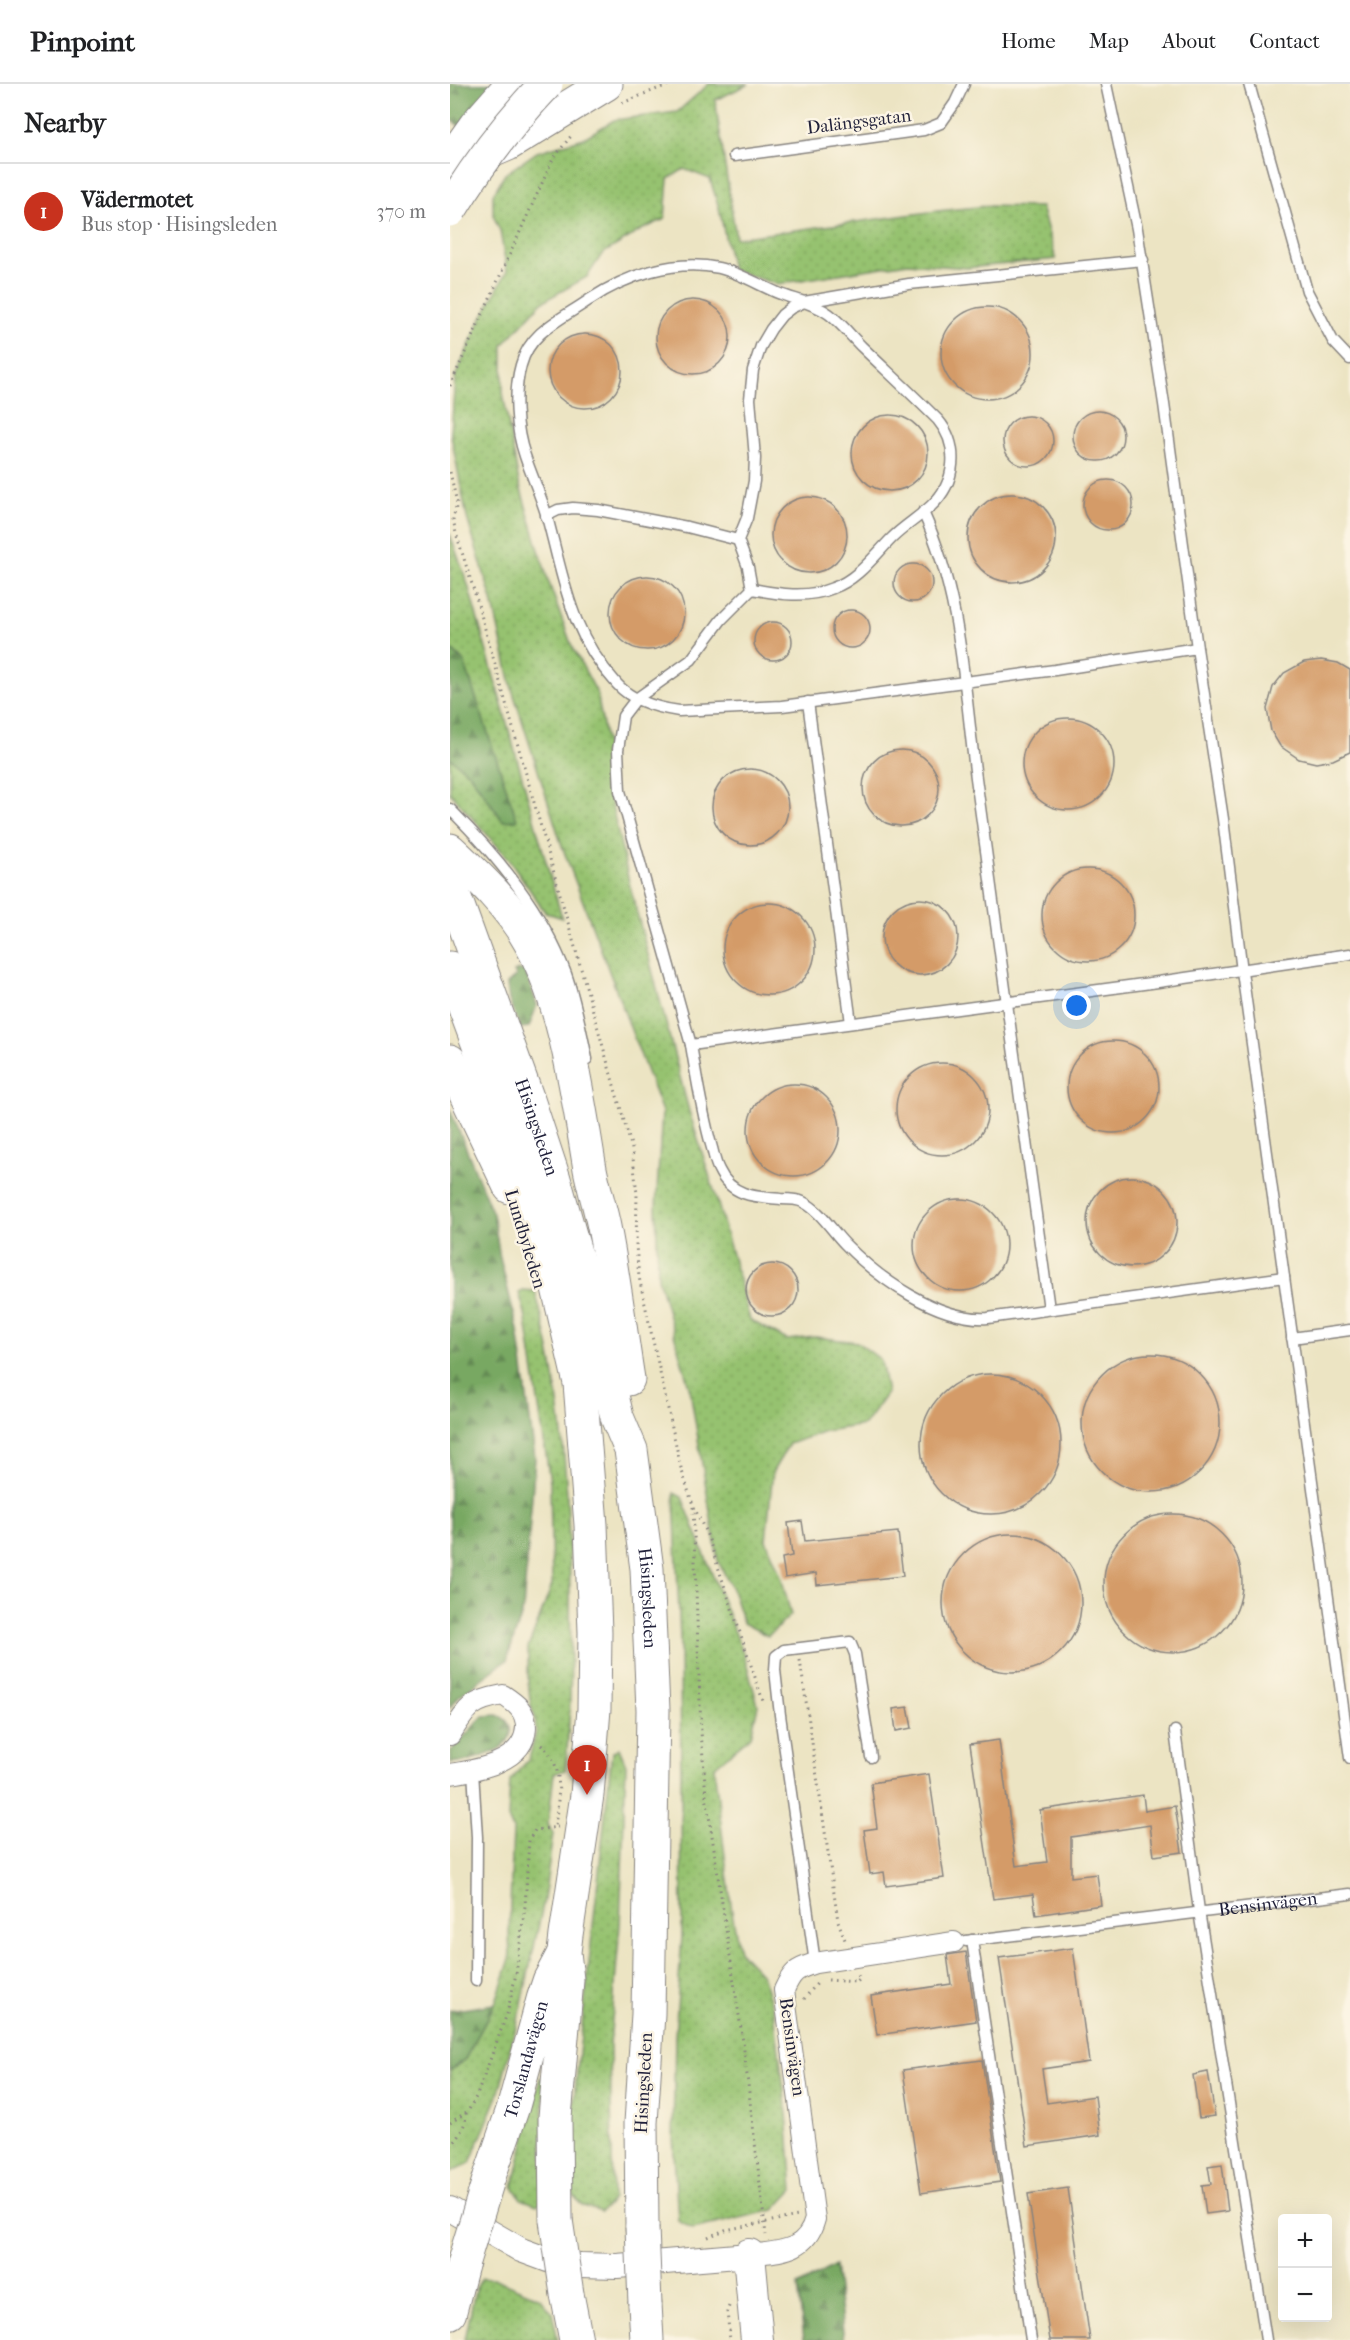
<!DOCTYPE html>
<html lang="en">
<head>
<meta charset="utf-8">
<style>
	:root { --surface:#fff; --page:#f2f2f2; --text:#202124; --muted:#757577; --line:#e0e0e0; --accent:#c8321e }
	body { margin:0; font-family:"IM FELL French Canon",serif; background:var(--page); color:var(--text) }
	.controls { position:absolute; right:18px; bottom:18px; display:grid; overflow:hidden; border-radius:6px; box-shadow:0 6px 24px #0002 }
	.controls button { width:54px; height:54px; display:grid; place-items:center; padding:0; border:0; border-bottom:2px solid var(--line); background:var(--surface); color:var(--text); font:30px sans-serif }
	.you { position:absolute; left:627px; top:922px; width:21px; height:21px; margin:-15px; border:4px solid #fff; border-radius:50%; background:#1a73e8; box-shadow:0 0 0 9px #1a73e833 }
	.badge { display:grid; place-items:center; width:39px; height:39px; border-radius:50%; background:var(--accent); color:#fff; font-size:20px; font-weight:700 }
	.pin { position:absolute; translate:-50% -50px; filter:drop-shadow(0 2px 3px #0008) }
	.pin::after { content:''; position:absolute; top:32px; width:21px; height:18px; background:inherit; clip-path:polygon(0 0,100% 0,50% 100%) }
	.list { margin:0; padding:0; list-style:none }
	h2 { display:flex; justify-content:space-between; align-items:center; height:78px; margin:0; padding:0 24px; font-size:26px }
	h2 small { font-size:20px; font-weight:400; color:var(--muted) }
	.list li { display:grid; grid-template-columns:39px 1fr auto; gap:18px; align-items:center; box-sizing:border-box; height:96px; padding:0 24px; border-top:2px solid var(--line) }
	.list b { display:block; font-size:22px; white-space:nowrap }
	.list p { margin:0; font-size:20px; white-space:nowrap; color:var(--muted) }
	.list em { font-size:20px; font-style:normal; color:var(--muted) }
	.map { position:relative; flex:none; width:900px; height:2256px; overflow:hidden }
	header { display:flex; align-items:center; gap:36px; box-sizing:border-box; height:84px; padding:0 30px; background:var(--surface); border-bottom:2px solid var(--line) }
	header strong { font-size:28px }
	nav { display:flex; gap:33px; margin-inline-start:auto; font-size:21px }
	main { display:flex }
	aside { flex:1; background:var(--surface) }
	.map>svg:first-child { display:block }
	.grass { fill:url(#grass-dots); stroke:#5c7255; stroke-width:1.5 }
	.forest { fill:url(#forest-firs); stroke:#4d654e; stroke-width:1.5 }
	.building { fill:#d49b67 }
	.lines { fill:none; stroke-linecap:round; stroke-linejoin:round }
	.service-casing { stroke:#87837f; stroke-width:13 }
	.minor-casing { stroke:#87837f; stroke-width:22 }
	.tertiary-casing { stroke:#87837f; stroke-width:26 }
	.primary-casing { stroke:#87837f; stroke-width:34 }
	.trunk-casing { stroke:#87837f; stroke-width:35 }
	.path { stroke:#87837f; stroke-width:3; stroke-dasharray:1.5 4.5; stroke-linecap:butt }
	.service { stroke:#fff; stroke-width:10 }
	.minor { stroke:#fff; stroke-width:20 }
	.tertiary { stroke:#fff; stroke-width:24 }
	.primary { stroke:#fff; stroke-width:32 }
	.trunk { stroke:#fff; stroke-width:33 }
	.primary-bridge-casing { stroke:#87837f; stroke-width:34; stroke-linecap:butt }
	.trunk-bridge-casing { stroke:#87837f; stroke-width:35; stroke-linecap:butt }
	.primary-bridge { stroke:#fff; stroke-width:32 }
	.trunk-bridge { stroke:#fff; stroke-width:33 }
	.labels { text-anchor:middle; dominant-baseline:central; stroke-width:5; stroke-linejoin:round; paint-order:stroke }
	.street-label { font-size:18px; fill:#22223b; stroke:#fcf5e5 }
</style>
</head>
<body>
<header>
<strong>Pinpoint</strong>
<nav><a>Home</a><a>Map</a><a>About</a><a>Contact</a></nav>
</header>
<main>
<aside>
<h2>Nearby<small></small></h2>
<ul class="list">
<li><span class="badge">1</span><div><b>Vädermotet</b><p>Bus stop · Hisingsleden</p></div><em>370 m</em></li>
</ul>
</aside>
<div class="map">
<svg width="900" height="2256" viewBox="0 0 900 2256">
	<defs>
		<pattern id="grass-dots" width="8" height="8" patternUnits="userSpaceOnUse" patternTransform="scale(1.5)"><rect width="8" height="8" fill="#96c26f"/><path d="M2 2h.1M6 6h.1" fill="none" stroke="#81a661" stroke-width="1.8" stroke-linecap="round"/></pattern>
		<pattern id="forest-firs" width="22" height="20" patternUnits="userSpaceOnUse" patternTransform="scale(1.5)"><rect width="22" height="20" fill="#78a862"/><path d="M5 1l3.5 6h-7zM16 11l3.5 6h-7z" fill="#628852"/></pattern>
	</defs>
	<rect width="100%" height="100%" fill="#fcf5e5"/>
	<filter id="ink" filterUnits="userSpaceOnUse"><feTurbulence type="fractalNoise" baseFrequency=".0167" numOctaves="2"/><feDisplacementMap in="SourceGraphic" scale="12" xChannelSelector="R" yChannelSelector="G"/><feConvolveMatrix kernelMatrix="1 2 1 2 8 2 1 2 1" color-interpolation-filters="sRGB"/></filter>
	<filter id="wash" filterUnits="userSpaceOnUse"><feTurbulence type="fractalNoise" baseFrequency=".008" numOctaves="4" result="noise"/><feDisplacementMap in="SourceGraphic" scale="24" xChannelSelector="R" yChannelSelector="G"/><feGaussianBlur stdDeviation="1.35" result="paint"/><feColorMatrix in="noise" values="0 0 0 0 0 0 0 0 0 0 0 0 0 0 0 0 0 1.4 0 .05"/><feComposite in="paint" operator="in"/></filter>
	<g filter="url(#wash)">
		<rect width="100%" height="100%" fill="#ece4c3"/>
		<g class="grass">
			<path d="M259 0H299L265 16 286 154 487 127 537 122 591 123 606 175 517 184 458 179 327 200 282 186 269 124 260 95 234 85 218 95 215 135 191 146 152 170 137 193 92 218 53 261V309L69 399 98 496 121 560 147 609 158 668 157 700 180 802 239 1027 267 1116 300 1236 337 1256 365 1253 407 1258 431 1276 437 1309 414 1341 375 1347 339 1360 323 1387 316 1456 331 1492 341 1531 318 1552 293 1539 282 1505 268 1477 240 1306 208 1194 206 1123 212 1028 112 762 62 605 42 516 17 434 1 351 5 293 29 239 57 187 50 147 43 131V110L55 90 87 68 134 54 164 36 227 28Z"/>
			<path d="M0 450 18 501 112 834 95 828 59 775 0 709V674L20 690 53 737 37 651 14 578 0 564Z"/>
			<path d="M72 1206 85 1207C113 1304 119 1408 120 1509 121 1568 122 1627 115 1686L104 1690 98 1740 103 1750 94 1816 71 1924 48 2012 20 2079 1 2088 0 1987 15 1975 45 1920 60 1875 59 1848 63 1746 58 1734 60 1696 79 1675 86 1648 85 1633 81 1622 78 1598V1564L102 1501 100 1398 75 1229 69 1209Z"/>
			<path d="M224 1409 232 1413 294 1571 308 1621 301 1652 264 1683 282 1828 289 1867 312 1891 324 1928 337 2030 343 2106 324 2126 243 2145 228 2137 223 2052 225 1953 232 1852 230 1555Z"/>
			<path d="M169 1664 176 1681 170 1840 160 1961 163 2115 151 2128 131 2121 123 2110 121 2043 162 1668Z"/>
			<path d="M90 1994 94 1995 92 2117 87 2121 71 2115 63 2103Z"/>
			<path d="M32 2194H43L91 2214 102 2229 108 2256H15L25 2206Z"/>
		</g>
		<g class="forest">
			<path d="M0 0H46L12 44 0 35Z"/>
			<path d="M0 564 14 578 67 736 53 737 20 690 0 674Z"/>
			<path d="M69 886 75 887 87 921 79 943 70 944 59 916 57 900 66 892 64 888Z"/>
			<path d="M0 1025 43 1130 50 1174 68 1246 85 1374 73 1526 57 1576 9 1612 0 1624Z"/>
			<path d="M47 1631C54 1634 59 1637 60 1644 66 1668 16 1678 0 1679V1668L33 1632Z"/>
			<path d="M45 1920 15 1975 0 1987V1927Z"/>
			<path d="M385 2181 394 2256H354L348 2202Z"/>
		</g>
		<g id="blocks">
			<g class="building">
				<circle cx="243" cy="253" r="37"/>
				<circle cx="537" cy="269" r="46"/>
				<circle cx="135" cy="287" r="37"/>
				<circle cx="648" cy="352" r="25"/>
				<circle cx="440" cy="369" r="38"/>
				<circle cx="578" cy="357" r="25"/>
				<circle cx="658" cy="421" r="25"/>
				<circle cx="562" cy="454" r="44"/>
				<circle cx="359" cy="451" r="38"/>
				<circle cx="463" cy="499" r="19"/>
				<circle cx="197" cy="529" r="37"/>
				<circle cx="401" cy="545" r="19"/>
				<circle cx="323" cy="557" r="19"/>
				<path d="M871 576 888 579 900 586V668L883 676 866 679 849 675 830 662 821 647 817 625 823 603 834 589 854 578Z"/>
				<circle cx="618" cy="680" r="46"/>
				<circle cx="451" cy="704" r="38"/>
				<circle cx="300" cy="723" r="38"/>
				<circle cx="638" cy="831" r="46"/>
				<circle cx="470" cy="853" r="38"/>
				<circle cx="319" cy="865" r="46"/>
				<circle cx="663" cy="1003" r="46"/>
				<circle cx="492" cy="1025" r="46"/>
				<circle cx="344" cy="1046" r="46"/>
				<circle cx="682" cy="1138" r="45"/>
				<circle cx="510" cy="1161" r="46"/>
				<circle cx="322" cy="1206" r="26"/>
				<circle cx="701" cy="1339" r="69"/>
				<circle cx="541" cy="1360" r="70"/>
				<circle cx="723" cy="1499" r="69"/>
				<path d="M352 1437 355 1457 448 1448 453 1492 367 1501 366 1489 335 1494 332 1474 342 1472 338 1439Z"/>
				<circle cx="562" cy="1519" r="69"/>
				<path d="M458 1623 462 1644 446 1647 443 1625Z"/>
				<path d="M549 1656 566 1782 597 1778 590 1726 693 1711 695 1727 725 1722 732 1768 704 1772 700 1741 621 1753V1793L647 1790 651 1821 586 1831 583 1810 543 1815 520 1660Z"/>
				<path d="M479 1690 494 1794 436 1802 434 1788 420 1790 414 1746 427 1744 421 1699Z"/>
				<path d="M623 1864 639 1978 592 1985 597 2019 645 2012 650 2051 577 2062 549 1874Z"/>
				<path d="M516 1868 526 1937 427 1951 421 1912 501 1900 497 1871Z"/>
				<path d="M532 1976 550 2098 471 2109 453 1986Z"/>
				<path d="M758 1988 765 2032 749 2034 743 1991Z"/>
				<path d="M772 2080 778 2127 756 2130 752 2101 761 2100 758 2082Z"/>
				<path d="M618 2104 640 2256H600L578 2110Z"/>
			</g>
		</g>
	</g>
	<g filter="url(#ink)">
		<use href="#blocks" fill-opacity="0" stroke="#87837f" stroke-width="1.5"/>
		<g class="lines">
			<g class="service-casing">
				<g id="service">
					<path d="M656 0 687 145 714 320 747 564 773 735 792 887 900 1674"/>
					<path d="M799 0 857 207 883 257 900 275"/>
					<path d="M284 72 474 46 491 39 505 19 514 0"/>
					<path d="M693 176 459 200 354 218 341 224 332 231 321 245 311 262 303 286 300 315 305 374 304 397 297 434 288 456 298 483 302 505 271 536 241 576 186 615 173 632 168 666 170 707 241 961 708 898 900 870"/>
					<path d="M473 428C512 513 514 604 526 694 549 871 576 1048 599 1225"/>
					<path d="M96 432 108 426 123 424 148 426 237 443 288 456"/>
					<path d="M302 505C329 510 356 515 383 504 408 495 424 472 442 454 454 442 468 434 481 422 506 399 510 362 488 336 463 311 437 287 412 263 401 252 391 239 379 230 364 219 345 216 328 209 309 201 290 189 269 184 224 174 175 192 139 216 112 235 80 247 71 281 63 309 66 346 75 372 82 393 91 412 97 433 115 498 119 547 167 600 182 617 208 624 229 627L332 622 605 586 747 564"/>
					<path d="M358 618 401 939"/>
					<path d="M0 725C48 773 92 826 116 890 126 918 131 947 137 975"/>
					<path d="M241 961C247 996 252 1030 262 1064 264 1071 265 1079 269 1086 281 1112 305 1113 331 1115 338 1115 347 1115 353 1118 371 1127 382 1147 395 1160 429 1195 488 1237 538 1234L834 1193"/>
					<path d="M842 1254 900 1246"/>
					<path d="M725 1647 749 1827 816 2256"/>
					<path d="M23 1687 27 1753 26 1897"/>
					<path d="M522 1856 581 2256"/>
					<path id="s1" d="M516 1857 900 1810"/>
					<path d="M365 1879 330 1631 325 1586 326 1572 334 1566 400 1558 405 1570 421 1673"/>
				</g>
			</g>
			<g class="minor-casing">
				<g id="minor">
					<path d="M0 1651C18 1623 20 1617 53 1611 65 1619 76 1626 76 1643 75 1678 28 1686 0 1690"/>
					<path d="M299 2171C328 2167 356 2169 365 2135L334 1906C342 1888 346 1885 365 1879L504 1858"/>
				</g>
			</g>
			<g class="tertiary-casing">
				<path id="tertiary" d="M0 2125 71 2166 98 2176 130 2181 167 2182 299 2171"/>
			</g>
			<g class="primary-casing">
				<g id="primary">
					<path id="s2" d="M39 2094 63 2024 93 1914 99 1896 114 1868"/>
					<path d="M299 2171 307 2256"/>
					<path d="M0 2229 13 2179"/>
				</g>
			</g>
			<g class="trunk-casing">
				<g id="trunk">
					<path d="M0 77 25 42 62 0"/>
					<path d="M0 92 30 72 58 60 156 0"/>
					<path d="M0 766C30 794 60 822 80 858 116 921 128 1014 140 1085 144 1105 150 1123 154 1143 164 1193 170 1245 178 1295"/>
					<path id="s3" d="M0 800 78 1016 104 1095 144 1235 167 1333 181 1366 197 1485 203 1626 198 1930 191 2039 192 2143"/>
					<path d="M0 884 53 1026 100 1169 130 1299 141 1441 145 1548 144 1625 137 1711 116 1851 114 1868 117 1896 105 2033 106 2136"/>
					<path d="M0 977 60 1103"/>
					<path d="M117 2210 126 2256"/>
					<path d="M195 2220 197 2256"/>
				</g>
			</g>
			<g class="path">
				<path d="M172 19 220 0"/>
				<path d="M0 302 103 75 121 52"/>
				<path d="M0 388 7 419 3 435 6 449 26 513 182 1065 187 1110 186 1162 189 1193 231 1384 243 1421 251 1648 256 1712 293 1958 316 2151"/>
				<path d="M244 1423 258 1453 313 1617"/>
				<path d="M350 1576 388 1837 395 1856"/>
				<path d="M91 1661C116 1682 108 1713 105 1743"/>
				<path d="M378 1896 407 1898 410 1895 407 1890"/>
				<path d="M354 1915 369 1897"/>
				<path d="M0 2039 18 2027 27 2011 57 1930 66 1890 75 1822 79 1756 85 1746 108 1743"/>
				<path d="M0 2062C8 2054 17 2040 16 2029"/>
				<path d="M258 2153 275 2146 348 2132"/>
				<path d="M279 2222 277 2228 280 2256"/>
			</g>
			<use href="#service" class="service"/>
			<use href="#minor" class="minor"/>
			<use href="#tertiary" class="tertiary"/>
			<use href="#primary" class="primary"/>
			<use href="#trunk" class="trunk"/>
			<g class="primary-bridge-casing">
				<path id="primary-bridge" d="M13 2179 39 2094"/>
			</g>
			<g class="trunk-bridge-casing">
				<g id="trunk-bridge">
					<path d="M0 126C28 80 59 39 96 0"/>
					<path d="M106 2136 117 2210"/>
					<path d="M192 2143 195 2220"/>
				</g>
			</g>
			<use href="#primary-bridge" class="primary-bridge"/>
			<use href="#trunk-bridge" class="trunk-bridge"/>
		</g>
	</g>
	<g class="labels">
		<g class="street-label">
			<text transform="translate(409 38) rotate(-7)">Dalängsgatan</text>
			<text stroke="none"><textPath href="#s3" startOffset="258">Hisingsleden</textPath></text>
			<text transform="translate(75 1155) rotate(73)">Lundbyleden</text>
			<text stroke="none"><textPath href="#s3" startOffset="744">Hisingsleden</textPath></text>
			<text stroke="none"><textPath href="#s1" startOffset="304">Bensinvägen</textPath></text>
			<text transform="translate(342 1963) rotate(82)">Bensinvägen</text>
			<text stroke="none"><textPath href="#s2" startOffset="124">Torslandavägen</textPath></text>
			<text transform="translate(194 1999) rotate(-87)">Hisingsleden</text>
		</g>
	</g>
</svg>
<div class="controls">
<button>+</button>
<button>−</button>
</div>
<div class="you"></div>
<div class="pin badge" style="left:137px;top:1711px">1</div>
</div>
</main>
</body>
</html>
